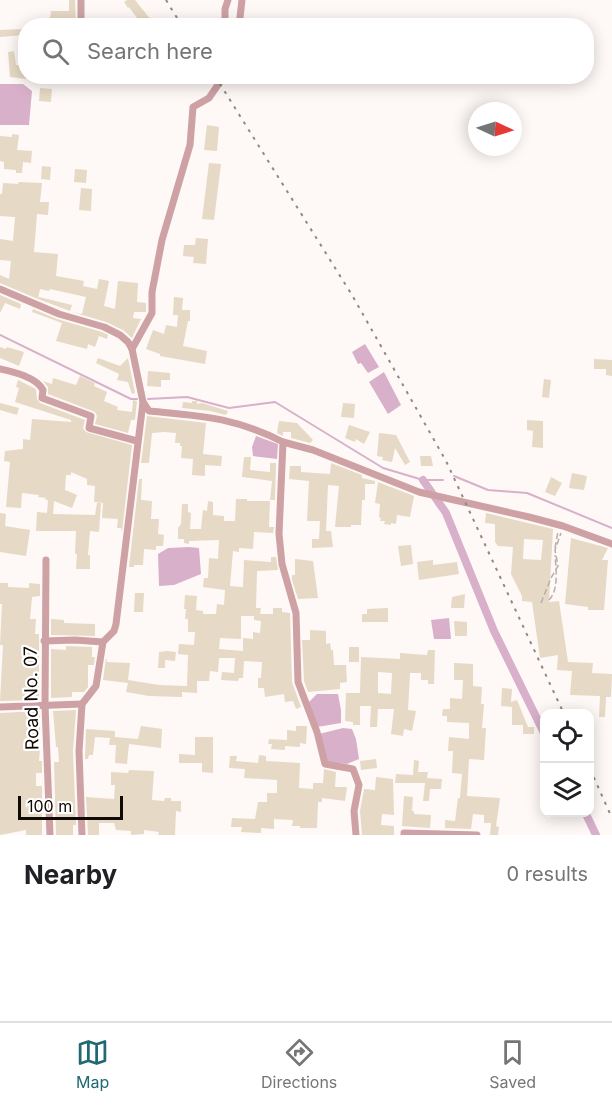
<!DOCTYPE html>
<html lang="en">
<head>
<meta charset="utf-8">
<style>
	:root { --surface:#fff; --page:#f2f2f2; --text:#202124; --muted:#757577; --line:#e0e0e0; --accent:#1f6874 }
	body { margin:0; font-family:Inter,sans-serif; background:var(--page); color:var(--text) }
	.controls { position:absolute; right:18px; bottom:18px; display:grid; overflow:hidden; border-radius:12px; box-shadow:0 3px 15px #0003 }
	.controls button { width:54px; height:54px; display:grid; place-items:center; padding:0; border:0; border-bottom:2px solid var(--line); background:var(--surface); color:var(--text); font:30px sans-serif }
	.compass { position:absolute; left:468px; top:102px; width:54px; height:54px; border-radius:50%; background:var(--surface); box-shadow:0 3px 15px #0003; rotate:94deg }
	.scale { position:absolute; left:18px; bottom:15px; width:105px; box-sizing:border-box; padding-left:6px; border:3px solid #110906; border-top:0; font-size:16px; line-height:21px; white-space:nowrap; color:#110906; -webkit-text-stroke:4px #fff; paint-order:stroke }
	.list { margin:0; padding:0; list-style:none }
	h2 { display:flex; justify-content:space-between; align-items:center; height:78px; margin:0; padding:0 24px; font-size:26px }
	h2 small { font-size:20px; font-weight:400; color:var(--muted) }
	.icon { flex:none; width:33px; height:33px; fill:none; stroke:currentColor; stroke-width:2; stroke-linecap:round; stroke-linejoin:round }
	.map { position:relative; flex:none; width:612px; height:835px; overflow:hidden }
	.search { position:absolute; background:var(--surface); box-shadow:0 3px 15px #0003; left:18px; right:18px; top:18px; height:66px; display:flex; align-items:center; gap:15px; box-sizing:border-box; padding:0 21px; border-radius:24px; color:var(--muted); font-size:22px }
	.sheet { height:186px; background:var(--surface) }
	nav { display:flex; justify-content:space-around; align-items:center; box-sizing:border-box; height:84px; border-top:2px solid var(--line); background:var(--surface); font-size:16px; color:var(--muted) }
	nav a { display:grid; justify-items:center; gap:3px }
	nav .on { color:var(--accent) }
	.map>svg:first-child { display:block }
	.water { fill:#d8b0ca }
	.lines { fill:none; stroke-linecap:round; stroke-linejoin:round }
	.stream { stroke:#d8b0ca; stroke-width:2 }
	.canal { stroke:#d8b0ca; stroke-width:8 }
	.building { fill:#e6d9c5; fill-rule:evenodd }
	.path { stroke:#b6b0ad; stroke-width:1.5; stroke-dasharray:6 3; stroke-linecap:butt }
	.minor { stroke:#cea1a5; stroke-width:7 }
	.rail { stroke:#8f8986; stroke-width:2; stroke-dasharray:3 6; stroke-linecap:butt }
	.labels { text-anchor:middle; dominant-baseline:central; stroke-width:4.5; stroke-linejoin:round; paint-order:stroke }
	.street-label { font-size:18px; fill:#110906; stroke:#fff }
</style>
</head>
<body>
<div class="map">
<svg width="612" height="835" viewBox="0 0 612 835">
	<rect width="100%" height="100%" fill="#fef9f6"/>
	<g class="water">
		<path d="M0 84H23L32 91 29 125H0Z"/>
		<path d="M365 344 379 367 368 373 361 363 358 364 352 352Z"/>
		<path d="M384 372 401 405 388 414 369 382Z"/>
		<path d="M256 436 278 444 277 459 253 456 252 447Z"/>
		<path d="M189 547 199 548 201 574 174 585 159 586 158 554 168 548Z"/>
		<path d="M449 618 451 639H434L431 620Z"/>
		<path d="M317 694H338L341 710V723L317 727 309 702Z"/>
		<path d="M343 728 352 729 356 739 359 759 347 764 325 762 319 734Z"/>
	</g>
	<g class="lines">
		<g class="stream">
			<path d="M0 335 131 399H137"/>
			<path d="M148 399 187 397 229 408 275 402 383 468 423 480H443"/>
			<path d="M454 476 488 490 527 493 612 528"/>
		</g>
		<g class="canal">
			<path d="M423 480 446 513 494 631 544 733"/>
			<path d="M585 812 596 835"/>
		</g>
	</g>
	<g class="building">
		<path d="M69 0H75L76 26H63V19H50L51 11H69Z"/>
		<path d="M127 0H135L152 21 143 26 129 7 128 8 124 2Z"/>
		<path d="M24 29V35L0 37V30Z"/>
		<path d="M14 51 16 65 26 66V79L10 77 8 52Z"/>
		<path d="M40 88 52 89 51 102 39 101Z"/>
		<path d="M207 125 219 127 217 151 204 150Z"/>
		<path d="M12 134 19 135 17 150 32 151 31 163 23 162 22 173H16V170L4 169V162L0 161V136L12 137Z"/>
		<path d="M209 163 221 164 214 220 202 219Z"/>
		<path d="M42 166 51 167 50 180 41 179Z"/>
		<path d="M75 169 87 170 86 183 74 182Z"/>
		<path d="M19 182 42 183 40 202H49L48 215 37 214 34 252 58 254 56 276 84 281 83 286 97 289 99 279 109 281 104 306 115 309 118 281 138 283 137 302 146 303V312H134L133 318 141 319 132 338 123 330 106 322 72 312 82 314 86 297 50 289 49 291 40 289 38 299 0 283V275L9 279 11 261 0 260V239L13 241 15 217 0 216V194H2L3 183 18 184Z"/>
		<path d="M81 188 92 189 91 211 79 210Z"/>
		<path d="M196 238 208 239 206 264 193 263 194 257 183 256 184 245H195Z"/>
		<path d="M0 295 21 304 20 309 5 303 0 313Z"/>
		<path d="M39 297 72 305 70 311 38 299Z"/>
		<path d="M174 297 183 298 182 310H190V321H188L183 346 207 351 205 364 160 356V354L146 349 153 330 164 334 166 325 177 327 178 315H173Z"/>
		<path d="M33 309 57 319 102 332 108 335 107 339 99 336 95 347 88 344 87 349 56 341 62 323 32 312Z"/>
		<path d="M0 347 6 349 7 347 24 352 19 366 0 358Z"/>
		<path d="M98 358 120 366 128 358 135 393 132 394 128 382 117 380 119 374 96 363Z"/>
		<path d="M594 359 612 360V376L606 375V369H594Z"/>
		<path d="M148 371 170 373V380H161V387L147 386Z"/>
		<path d="M80 376 95 383 94 386 107 392 104 401 118 407 117 410 132 412 133 400 137 401 135 420H131L128 433 95 424 97 416 95 412 48 394V387L43 381 52 384 53 378 76 385Z"/>
		<path d="M544 379 551 380 549 398 542 397Z"/>
		<path d="M18 380 36 389 37 399 40 403 85 420 83 428 86 432 132 445 122 532 121 528H117L118 519 102 518 103 503 94 502 95 486 87 485V479L71 472V475H66L65 490 77 495 72 508 54 501 53 514 95 515 97 503H101L99 532 90 531 88 555H90V569H76L77 554H75L76 531H36L37 512 47 513 48 500H45L46 498 38 497 39 495 22 493 21 508 6 507 10 462 4 461 5 451 23 449V439L30 440 32 419 71 422V420L15 402 19 388 16 387Z"/>
		<path d="M192 401H197V404L202 403 228 411 226 415 210 411 182 408 183 402 192 403Z"/>
		<path d="M0 403 19 408 17 415 0 410Z"/>
		<path d="M343 403 355 404 354 418 341 417Z"/>
		<path d="M147 416 206 423 203 454 222 456 221 466 205 465V476L192 475 193 459 181 458 182 446H180V443H175L176 433 164 432 152 433 149 463H141Z"/>
		<path d="M527 420 543 421V448L532 447 533 431 527 430Z"/>
		<path d="M279 421 297 423 313 440 310 443 291 438V432H283V436L277 433Z"/>
		<path d="M349 425 370 432 364 444 356 439 355 442 345 438Z"/>
		<path d="M379 433 396 435 410 462 405 465 395 448 392 462 382 460 383 457 377 456Z"/>
		<path d="M420 456H431L433 466H421Z"/>
		<path d="M244 457H251L250 470 270 472V463H276L275 500H270L272 481 242 477Z"/>
		<path d="M331 463 362 475V478L375 481V484H365V500H362L361 525H351V527H335L339 486 328 485 326 531H331L333 547 312 548V539H319L320 521H307L309 481 289 479 290 466H301V472L330 474Z"/>
		<path d="M572 473 587 476 584 490 569 488Z"/>
		<path d="M551 477 562 483 555 496 545 492Z"/>
		<path d="M139 479H142L141 500 152 501 151 519H159L158 534 164 535 163 546H156V550L144 549 143 565H134V567H129Z"/>
		<path d="M378 482 414 496 410 517 397 515 396 524 391 523V525L384 524 385 521H380L381 518 379 517 380 504 375 503Z"/>
		<path d="M236 499H247V501H270L269 527H274L273 533 254 532 253 549 239 548V552L233 551 230 586 243 587 244 560 271 562V557H276L278 570 257 571 256 608H261L260 614H273V608H282V612L290 613 292 682 301 707 296 709 293 701 285 702 284 694 265 697 264 688H258V678H261L262 662 244 661 243 678H239L238 681 221 680 222 672 234 673 235 658H219L218 672 210 671 209 681H197V693L182 692V697L149 696 126 692 128 683 103 680 106 658 107 662 130 663 128 680 159 685 187 686 188 655 178 654 179 644 194 645 195 632H188V619H185L186 609H184L185 595 197 596 196 610 203 611V614H216L217 604 224 605 225 590 203 587 204 578H208L209 558 218 559 219 540 189 541V544L184 543V539H178V528L181 524 182 504H188V512L191 513 190 529H201L203 510 207 511 208 501 213 502V515L224 516V521H235ZM241 616H254V620L261 621 260 633 253 632V639L243 638V651L219 649 220 638 241 639Z"/>
		<path d="M0 513 6 514 5 526 30 530 26 556 0 552Z"/>
		<path d="M486 513 553 529 549 602 559 601 568 662 593 663 592 673 612 674 611 697H606L605 717H599L600 696 570 695 572 671 557 670 558 655 540 658 532 602 522 601V596L511 574 513 547 498 546 495 542V524L485 523ZM524 539 543 540 541 560 523 559Z"/>
		<path d="M571 538 608 548 602 560H608L604 610H588V607L565 604Z"/>
		<path d="M411 545 413 564 401 566 398 546Z"/>
		<path d="M295 559 313 561 318 598 298 599 292 580V575H295Z"/>
		<path d="M433 560V565L457 562 459 574 419 580 417 562Z"/>
		<path d="M0 583H8V587L29 588V583L40 584V596L32 597 30 619H36L35 634H39V700L0 701 3 645H0L2 604H0Z"/>
		<path d="M135 593H144L143 612H134Z"/>
		<path d="M465 594 464 608H451L452 597Z"/>
		<path d="M388 608V622H362V614H367V609Z"/>
		<path d="M51 619 64 620V623L95 624V636L51 635Z"/>
		<path d="M454 621 467 622V636H455Z"/>
		<path d="M310 630 326 631V644L330 643 331 650H333L334 665H346L347 682 340 683V689L308 692 304 681 302 640H310Z"/>
		<path d="M66 646 92 647V657H95L94 665H88V687L84 692H72V697L51 698V649L66 650Z"/>
		<rect x="349" y="647" width="10" height="15"/>
		<path d="M428 650H435L434 684H428V680H421V673H410L408 710 416 711 412 731 404 729 403 736 391 734 394 709H378L377 727H370L371 706H360V725H353V722L345 721 346 693H360L361 657 400 659V653L427 655ZM378 672 392 673 391 694 378 693Z"/>
		<path d="M167 651 176 652 175 661 165 660V668H158L159 652Z"/>
		<path d="M454 663 473 664V686L482 687 481 704H484L482 728H486L484 760 469 759 467 796 500 798 496 826 499 827 498 835H490L491 823H484V815L473 814 471 829 445 828V820L455 821 458 798H460L462 774 452 773 453 751H448L449 737 469 739V723L447 722V716H442L443 709H450V698L462 699 463 680H454Z"/>
		<path d="M502 688 512 689 511 702 517 700 528 727H534V734H523V725H512V707L501 706Z"/>
		<path d="M76 710 73 751 76 825H73V835H56L54 762H59L58 747H56L53 711Z"/>
		<path d="M40 711V734L36 735V748H40L39 761H42V773H36V786H42V835H26V830L0 835V713Z"/>
		<path d="M141 726 162 729 161 748 129 744 127 764 115 763 116 745H109L110 738 95 737 93 755H89L88 759H85L86 729 115 731V737L138 739Z"/>
		<path d="M296 726H307L306 744 300 743V747L285 746V750L271 749 272 744H268L269 739 287 740V730L296 731Z"/>
		<path d="M195 737H213V773L202 772V763H179V754L195 755Z"/>
		<path d="M259 755 266 756V761L300 763 299 788 313 789V783H323L324 769 336 772 335 787H347L345 801 322 798V802H318L317 828H300V826H292L293 820 274 819V829L261 828V833L241 832 242 827H231L232 818 255 819 258 802H267V793H277V780L244 778 245 769 229 768 230 756H237L236 761 258 763Z"/>
		<path d="M376 759 377 768 361 770 360 761Z"/>
		<path d="M414 760 419 761 418 772H428L427 778 442 779 441 789H430L429 801H423L425 783H395L396 774 413 775Z"/>
		<path d="M129 770 154 771 152 800 164 801 165 798H171V801H181V812L176 811 175 835H158L159 832 144 830V834L131 835V831L116 830 114 823H99V835H88L86 797 114 799 115 785H111V772L128 773Z"/>
		<path d="M376 777 393 779 394 815 382 814 381 825 394 826V835H362L360 811 364 789 375 790Z"/>
		<path d="M404 796 413 797 412 811H414V814L431 815 430 828 402 826Z"/>
	</g>
	<g class="lines">
		<g class="path">
			<path d="M555 548 558 532"/>
			<path d="M549 600C559 590 556 569 555 555"/>
			<path d="M541 603 551 578 558 566 555 550 561 533"/>
		</g>
		<g class="minor">
			<path d="M81 0V24"/>
			<path d="M225 26V9L228 0"/>
			<path d="M239 26 242 0"/>
			<path d="M0 289 59 314 104 327 120 335 128 342 132 349 143 402"/>
			<path d="M132 349 152 313V292L162 240 190 145 193 107 209 98 224 76"/>
			<path d="M0 369C14 372 36 377 43 390L42 398 91 416 89 428 137 441"/>
			<path d="M283 442 313 450 419 492 529 517 563 526 612 544"/>
			<path d="M46 560 45 705 50 835"/>
			<path d="M44 641 75 640 103 642"/>
			<path d="M0 707 82 704"/>
			<path d="M82 835 79 751 82 704 96 686 103 642 114 631 116 624 143 402 149 411C202 416 234 417 283 442L279 534 282 564 296 613 298 682 317 732 325 764 353 769 359 785 354 811 356 835"/>
			<path d="M404 835V833L477 835"/>
		</g>
		<g class="rail">
			<path d="M166 0 182 26"/>
			<path d="M215 76 352 295 446 461 564 714"/>
			<path d="M590 769 612 818"/>
		</g>
	</g>
	<g class="labels">
		<g class="street-label">
			<text transform="translate(31 698) rotate(-91)">Road No. 07</text>
		</g>
	</g>
</svg>
<div class="controls">
<button><svg class="icon" aria-label="locate" viewBox="0 0 24 24"><circle cx="12" cy="12" r="6"/><path d="M12 2v4M12 18v4M2 12h4M18 12h4"/></svg></button>
<button><svg class="icon" aria-label="layers" viewBox="0 0 24 24"><path d="M12 4l9 5-9 5-9-5zM3 14l9 5 9-5"/></svg></button>
</div>
<svg class="compass" viewBox="-18 -18 36 36"><path d="M0-13l5 13h-10z" fill="#e53935"/><path d="M0 13l5-13h-10z" fill="#757577"/></svg>
<div class="scale">100 m</div>
<div class="search"><svg class="icon" aria-label="search" viewBox="0 0 24 24"><circle cx="10" cy="10" r="6"/><path d="M15 15l6 6"/></svg>Search here</div>
</div>
<section class="sheet">
<h2>Nearby<small>0 results</small></h2>
<ul class="list">
</ul>
</section>
<nav>
<a class="on"><svg class="icon" aria-label="map" viewBox="0 0 24 24"><path d="M3 6l6-2 6 2 6-2v14l-6 2-6-2-6 2zM9 4v14M15 6v14"/></svg>Map</a>
<a><svg class="icon" aria-label="directions" viewBox="0 0 24 24"><path d="M12 3l9 9-9 9-9-9zM9 14v-3h6M13 9l2 2-2 2"/></svg>Directions</a>
<a><svg class="icon" aria-label="saved" viewBox="0 0 24 24"><path d="M7 4h10v16l-5-4-5 4z"/></svg>Saved</a>
</nav>
</body>
</html>
